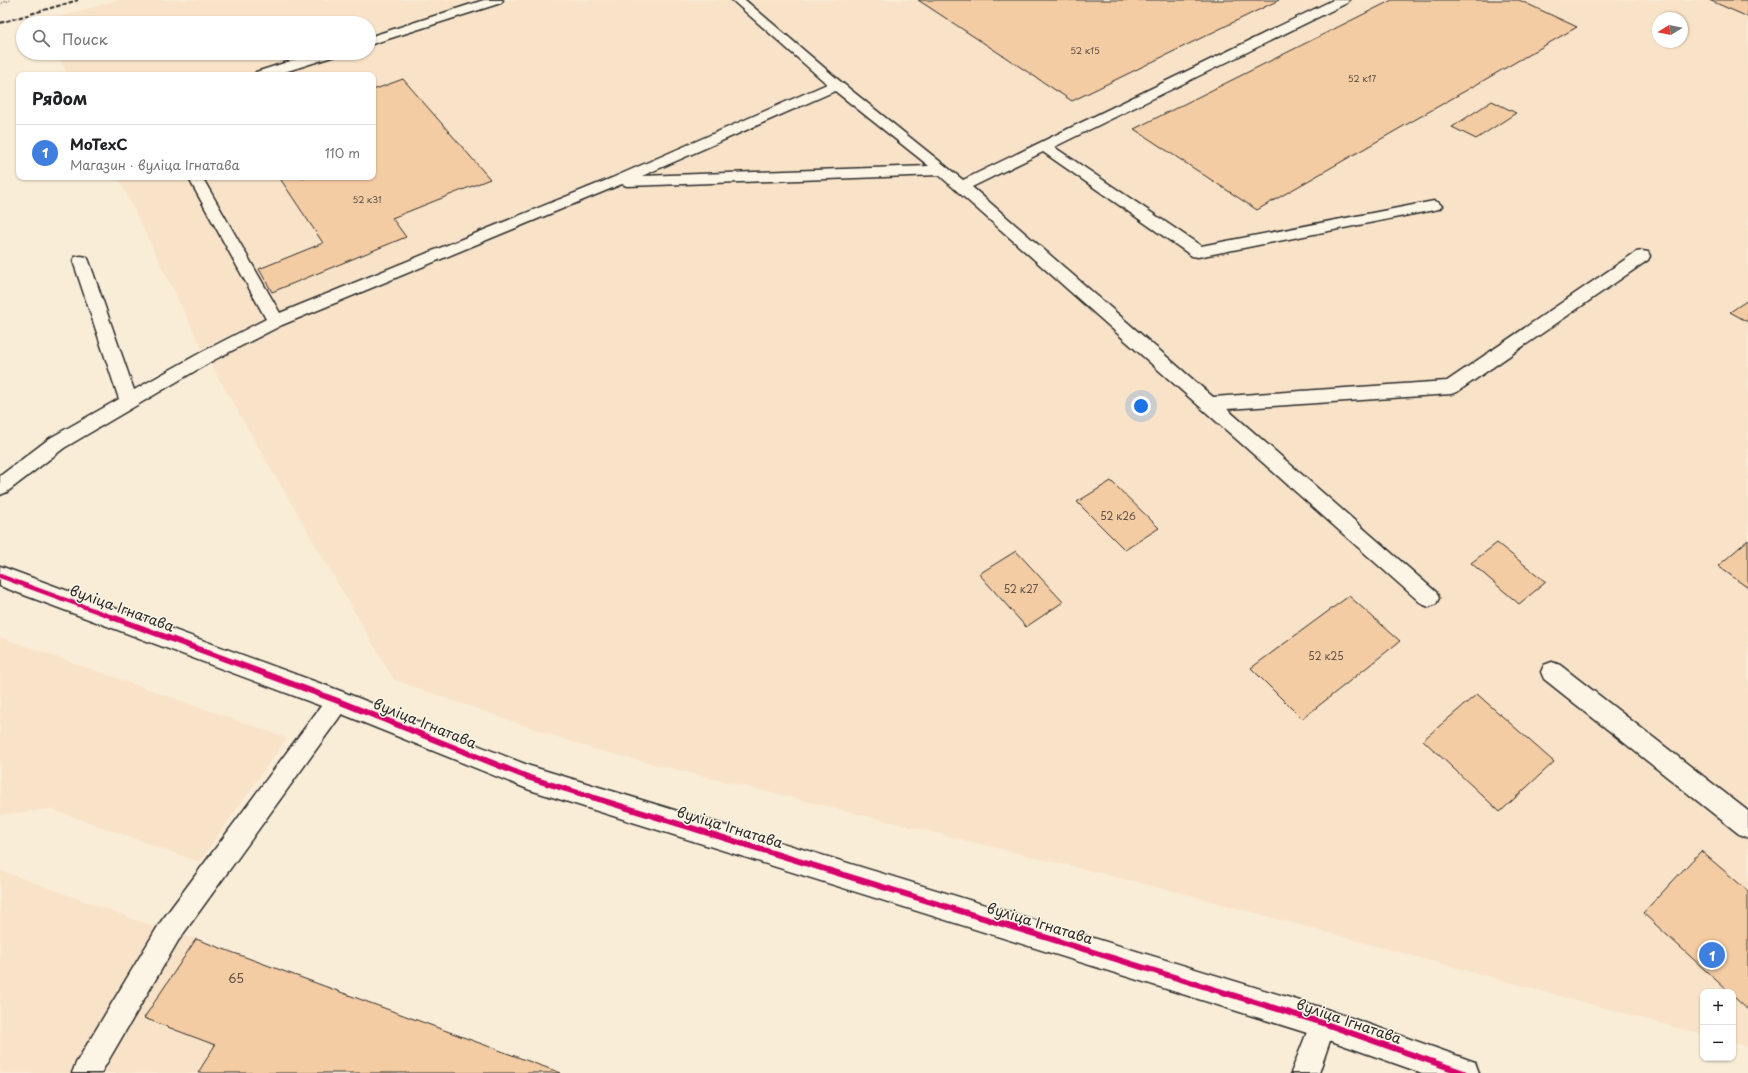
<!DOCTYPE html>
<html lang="ru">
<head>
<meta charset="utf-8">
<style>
	:root { --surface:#fff; --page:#f6f6f6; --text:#202124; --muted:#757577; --line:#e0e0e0; --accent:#2b2b2b }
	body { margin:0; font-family:"Playpen Sans",sans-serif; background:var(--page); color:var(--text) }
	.controls { position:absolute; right:12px; bottom:12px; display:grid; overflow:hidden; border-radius:8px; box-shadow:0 1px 3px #0004 }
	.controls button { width:36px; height:36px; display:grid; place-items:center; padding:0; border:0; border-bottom:1px solid var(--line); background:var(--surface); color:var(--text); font:20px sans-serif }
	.compass { position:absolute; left:1652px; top:12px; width:36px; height:36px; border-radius:50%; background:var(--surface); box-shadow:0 1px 3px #0004; rotate:260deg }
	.you { position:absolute; left:1141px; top:406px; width:14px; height:14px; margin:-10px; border:3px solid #fff; border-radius:50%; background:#1a73e8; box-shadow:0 0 0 6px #1a73e833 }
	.badge { display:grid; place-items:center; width:26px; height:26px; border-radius:50%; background:var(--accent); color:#fff; font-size:13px; font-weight:700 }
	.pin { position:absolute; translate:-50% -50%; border:2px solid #fff; box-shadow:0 1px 4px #0006 }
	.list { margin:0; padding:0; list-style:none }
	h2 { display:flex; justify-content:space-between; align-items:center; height:52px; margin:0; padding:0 16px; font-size:17px }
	h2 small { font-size:13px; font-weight:400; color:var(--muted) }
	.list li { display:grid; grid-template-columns:26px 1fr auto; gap:12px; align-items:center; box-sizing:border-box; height:56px; padding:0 16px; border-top:1px solid var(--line) }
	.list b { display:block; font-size:15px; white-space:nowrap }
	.list p { margin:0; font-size:13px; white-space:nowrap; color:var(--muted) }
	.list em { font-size:13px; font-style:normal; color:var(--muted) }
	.icon { flex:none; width:22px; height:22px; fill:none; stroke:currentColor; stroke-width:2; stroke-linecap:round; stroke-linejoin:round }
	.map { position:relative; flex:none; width:1748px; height:1073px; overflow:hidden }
	.search { position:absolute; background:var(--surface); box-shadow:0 1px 3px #0004; left:16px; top:16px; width:360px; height:44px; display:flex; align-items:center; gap:10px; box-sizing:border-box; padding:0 14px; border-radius:22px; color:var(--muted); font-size:15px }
	.panel { position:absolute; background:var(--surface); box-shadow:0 1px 3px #0004; left:16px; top:72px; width:360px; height:108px; border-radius:8px }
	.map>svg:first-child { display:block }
	.built { fill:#f8e3c8; fill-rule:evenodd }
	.building { fill:#f4cca3; stroke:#2b2b2b }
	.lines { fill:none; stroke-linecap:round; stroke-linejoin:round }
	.lane-casing { stroke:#2b2b2b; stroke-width:3 }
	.secondary-casing { stroke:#2b2b2b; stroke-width:3 }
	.path { stroke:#2b2b2b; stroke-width:2; stroke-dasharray:0.5 2; stroke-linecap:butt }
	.lane { fill:#fcf5e5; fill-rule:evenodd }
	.secondary { fill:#fcf5e5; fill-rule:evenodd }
	.rail { stroke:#2b2b2b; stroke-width:2; stroke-dasharray:4.5 2; stroke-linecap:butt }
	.cycleway-far1-casing { stroke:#fcf5e5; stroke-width:7 }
	.cycleway-casing { stroke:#fcf5e5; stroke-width:8 }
	.cycleway-far1 { stroke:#d6006c; stroke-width:4.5 }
	.cycleway { stroke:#d6006c; stroke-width:6 }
	.labels { text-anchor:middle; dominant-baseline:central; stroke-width:3; stroke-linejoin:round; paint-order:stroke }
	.far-number-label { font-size:9px; fill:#5d5349 }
	.number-label { font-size:10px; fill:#5d5349 }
	.near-number-label { font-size:12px; fill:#5d5349 }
	.near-street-label { font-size:14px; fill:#2b2b2b; stroke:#fcf5e5 }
</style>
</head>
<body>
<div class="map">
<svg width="1748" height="1073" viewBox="0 0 1748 1073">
	<rect width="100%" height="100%" fill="#faedd8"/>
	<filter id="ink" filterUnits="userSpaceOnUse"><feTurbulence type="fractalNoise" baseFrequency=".025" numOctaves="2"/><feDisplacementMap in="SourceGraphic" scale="8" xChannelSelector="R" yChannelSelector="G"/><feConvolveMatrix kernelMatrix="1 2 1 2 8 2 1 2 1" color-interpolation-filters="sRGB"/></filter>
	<g filter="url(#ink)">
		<g class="built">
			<path d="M117 0H1748V1047L1733 1043V992H1703V1035L1185 894 592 749 394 680 206 357 118 177H373V75H68L57 53H369V23H42V22ZM1658 18H1682V42H1658Z"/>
			<path d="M0 637 287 738 199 862 51 809 0 815Z"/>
			<path d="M0 870 169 932 196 939 561 1073H0Z"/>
		</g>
		<g class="building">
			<path d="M918 0H1279L1072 101Z"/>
			<path d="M1392 0H1519L1577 27 1257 210 1134 129Z"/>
			<path d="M1709 0H1748V17Z"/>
			<path d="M403 79 490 179 392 218 406 237 272 292 259 269 323 243 279 177H373V90Z"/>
			<path d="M1492 101 1516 113 1476 139 1452 127Z"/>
			<path d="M1748 300V322L1730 312Z"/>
			<path d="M1111 481 1159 528 1125 550 1077 502Z"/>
			<path d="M1748 540V588L1718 566Z"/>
			<path d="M1497 543 1546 582 1519 604 1471 563Z"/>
			<path d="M1016 551 1063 602 1026 627 979 574Z"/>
			<path d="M1349 596 1400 641 1302 719 1251 668Z"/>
			<path d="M1477 694 1554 762 1500 812 1423 740Z"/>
			<path d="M1701 851 1748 891V1010L1733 996V992H1729L1643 913Z"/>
			<path d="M196 939 561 1073H198L215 1045 144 1018Z"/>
		</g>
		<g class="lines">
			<g class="lane-casing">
				<g id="lane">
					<path d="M484 0H503L501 3 369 45V37Z"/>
					<path d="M732 0H745L841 82 963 180 1333 0H1349L1347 3 1054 147 1201 246 1434 201 1439 203 1442 206 1439 209 1198 257 1192 256 1043 152 972 187 1213 397 1447 381 1636 252 1642 251 1648 252 1650 256 1648 260 1457 392 1451 394 1227 409 1436 592 1439 598 1436 604 1429 607 1422 604 939 175 627 186 622 184 282 325 212 361 64 448 7 492 0 495V476L50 438 119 399 73 261 75 257 81 256 87 257 89 261 134 390 200 353 266 319 188 177H202L280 313 612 178 827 84ZM835 91 929 166 642 176Z"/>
					<path d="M316 53H337L335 56 275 75H254L256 72Z"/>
					<path d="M1552 662 1560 665 1748 811V838L1739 834 1544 679 1541 672 1544 665Z"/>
					<path d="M338 691 346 694 349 701 346 708 178 941 101 1073H72L76 1063 160 923 330 694Z"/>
					<path d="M1323 1010 1332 1014 1336 1023 1319 1073H1291L1314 1014Z"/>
				</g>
			</g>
			<g class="secondary-casing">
				<path id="secondary" d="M0 566 338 690 530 766 1323 1008 1475 1062 1479 1073H1422L1323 1038 530 790 332 710 0 586Z"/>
			</g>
			<path class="path" d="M0 4 10 0"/>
			<use href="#lane" class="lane"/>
			<use href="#secondary" class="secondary"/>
			<path class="rail" d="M0 23 78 0"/>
			<g class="cycleway-far1-casing">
				<path id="cycleway-far1" d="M0 576 115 618"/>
			</g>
			<g class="cycleway-casing">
				<path id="cycleway" d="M112 617 338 701 530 778 1323 1023 1464 1073"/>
			</g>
			<use href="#cycleway-far1" class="cycleway-far1"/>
			<use href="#cycleway" class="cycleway"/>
		</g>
	</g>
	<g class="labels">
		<g class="far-number-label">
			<text x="1085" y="50">52 к15</text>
			<text x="1362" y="78">52 к17</text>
			<text x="367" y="199">52 к31</text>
		</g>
		<g class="number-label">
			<text x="1118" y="515">52 к26</text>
			<text x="1021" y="588">52 к27</text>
			<text x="1326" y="655">52 к25</text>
		</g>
		<g class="near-number-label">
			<text x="236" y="978">65</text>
		</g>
		<g class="near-street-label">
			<text transform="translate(122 608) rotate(20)">вуліца Ігнатава</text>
			<text transform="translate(425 723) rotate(22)">вуліца Ігнатава</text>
			<text transform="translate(730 827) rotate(17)">вуліца Ігнатава</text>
			<text transform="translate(1040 923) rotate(17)">вуліца Ігнатава</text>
			<text transform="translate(1349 1021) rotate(19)">вуліца Ігнатава</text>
		</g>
	</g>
</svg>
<div class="controls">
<button>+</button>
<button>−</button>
</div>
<svg class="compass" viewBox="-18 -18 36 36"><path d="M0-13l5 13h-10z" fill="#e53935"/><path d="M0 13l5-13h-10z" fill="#757577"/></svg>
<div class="you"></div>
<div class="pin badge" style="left:1712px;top:955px;background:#3f7fe0">1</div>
<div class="search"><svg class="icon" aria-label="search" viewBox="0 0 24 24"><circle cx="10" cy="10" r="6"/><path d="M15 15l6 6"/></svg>Поиск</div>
<section class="panel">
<h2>Рядом<small></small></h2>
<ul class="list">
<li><span class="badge" style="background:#3f7fe0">1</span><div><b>MoTexC</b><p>Магазин · вуліца Ігнатава</p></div><em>110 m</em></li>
</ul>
</section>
</div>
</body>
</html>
